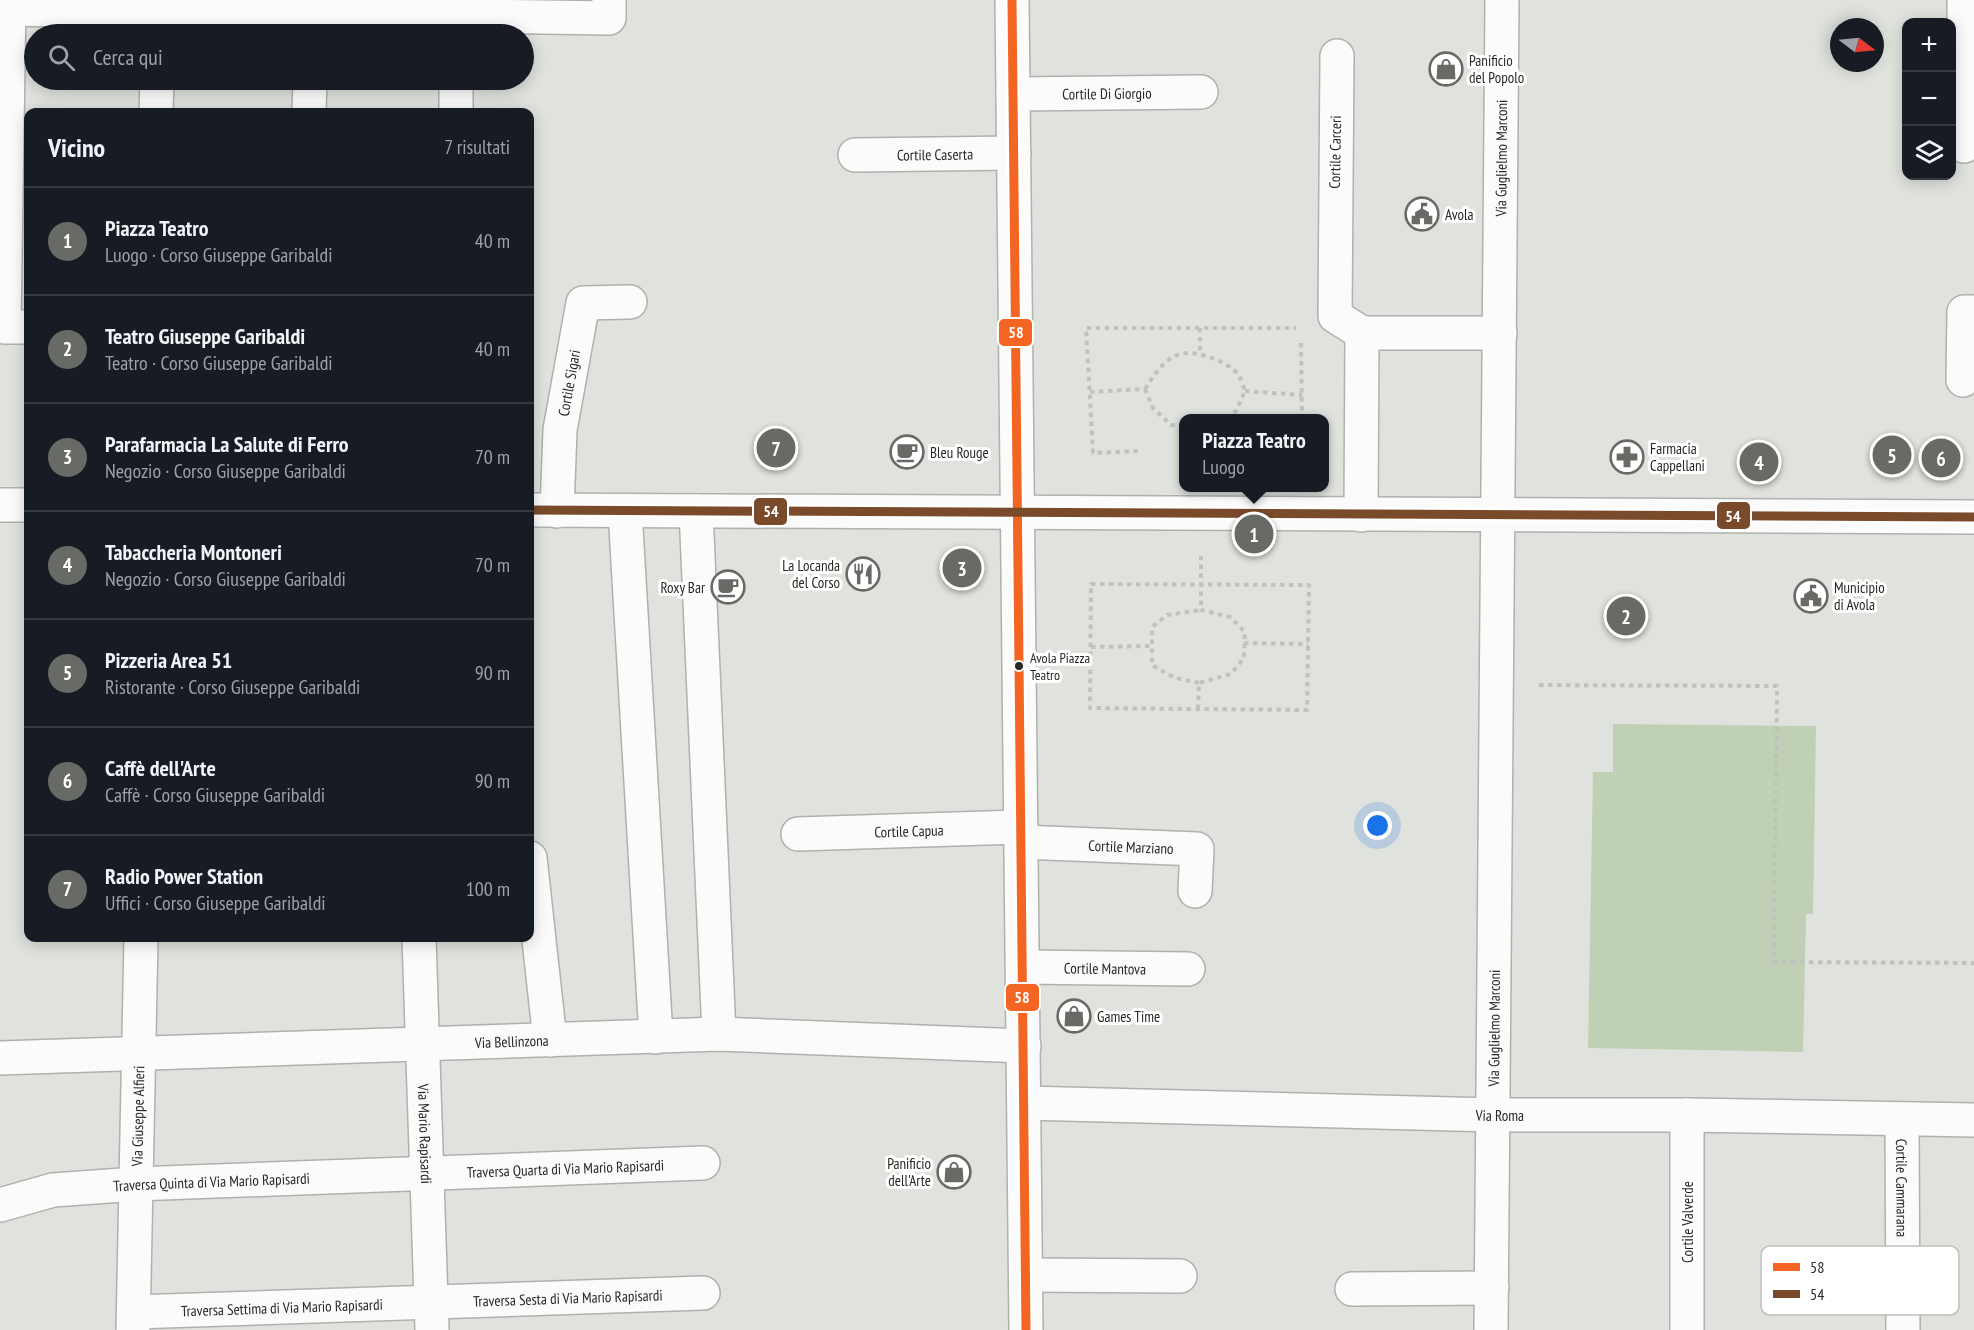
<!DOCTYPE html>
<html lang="it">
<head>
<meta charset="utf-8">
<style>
	:root { --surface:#171b24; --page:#20242c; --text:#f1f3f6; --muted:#9ea1a6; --line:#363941; --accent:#676a65 }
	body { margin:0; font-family:"PT Sans Narrow",sans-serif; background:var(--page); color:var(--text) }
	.controls { position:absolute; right:18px; top:18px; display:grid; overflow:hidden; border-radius:12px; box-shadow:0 3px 15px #0003 }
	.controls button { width:54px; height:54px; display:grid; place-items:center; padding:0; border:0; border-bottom:2px solid var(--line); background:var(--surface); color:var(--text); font:30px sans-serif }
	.compass { position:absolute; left:1830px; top:18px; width:54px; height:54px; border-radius:50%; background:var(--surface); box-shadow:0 3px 15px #0003; rotate:106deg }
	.you { position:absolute; left:1378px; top:826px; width:21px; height:21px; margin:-15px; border:4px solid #fff; border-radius:50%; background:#1a73e8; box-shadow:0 0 0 9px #1a73e833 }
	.badge { display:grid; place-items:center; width:39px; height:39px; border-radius:50%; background:var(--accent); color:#fff; font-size:20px; font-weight:700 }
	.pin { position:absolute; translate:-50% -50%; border:3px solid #fff; box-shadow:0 2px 6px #0006 }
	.popup { position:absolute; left:1179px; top:414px; width:150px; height:78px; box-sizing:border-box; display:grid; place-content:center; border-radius:12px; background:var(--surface); filter:drop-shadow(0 2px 4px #0005); font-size:20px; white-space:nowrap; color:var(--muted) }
	.popup b { font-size:22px; color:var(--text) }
	.popup::after { content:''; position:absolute; left:50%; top:100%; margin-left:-12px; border:12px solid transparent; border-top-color:var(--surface) }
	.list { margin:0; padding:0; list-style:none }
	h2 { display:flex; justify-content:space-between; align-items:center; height:78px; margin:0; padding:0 24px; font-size:26px }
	h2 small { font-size:20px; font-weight:400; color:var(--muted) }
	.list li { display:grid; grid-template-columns:39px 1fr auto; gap:18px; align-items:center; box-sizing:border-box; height:108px; padding:0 24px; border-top:2px solid var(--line) }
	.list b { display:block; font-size:22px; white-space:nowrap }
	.list p { margin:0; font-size:20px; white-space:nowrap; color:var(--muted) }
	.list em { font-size:20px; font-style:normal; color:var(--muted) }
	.icon { flex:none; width:33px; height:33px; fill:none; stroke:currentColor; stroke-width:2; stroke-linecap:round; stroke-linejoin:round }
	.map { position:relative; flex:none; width:1974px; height:1330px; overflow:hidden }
	.search { position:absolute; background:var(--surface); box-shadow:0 3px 15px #0003; left:24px; top:24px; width:510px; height:66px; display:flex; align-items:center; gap:15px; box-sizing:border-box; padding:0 21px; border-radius:33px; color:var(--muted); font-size:22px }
	.panel { position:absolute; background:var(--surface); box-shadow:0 3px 15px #0003; left:24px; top:108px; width:510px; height:834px; border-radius:12px }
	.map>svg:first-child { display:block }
	.green { fill:#c0d0b4 }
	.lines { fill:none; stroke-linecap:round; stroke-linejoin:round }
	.minor-casing { stroke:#aeb1ad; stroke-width:36 }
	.tertiary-casing { stroke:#aeb1ad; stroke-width:36 }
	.secondary-casing { stroke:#aeb1ad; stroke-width:36 }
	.path { stroke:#c0c2bf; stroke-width:4; stroke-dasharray:4.5 4.5; stroke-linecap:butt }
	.minor { stroke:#fafbfa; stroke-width:33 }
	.tertiary { stroke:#fafbfa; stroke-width:33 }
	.secondary { stroke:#fafbfa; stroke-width:33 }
	.bus-1-casing { stroke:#fff; stroke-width:14 }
	.bus-2-casing { stroke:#fff; stroke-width:14 }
	.bus-1 { stroke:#f26522; stroke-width:9 }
	.bus-2 { stroke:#7a4b2a; stroke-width:9 }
	.bus-dot { fill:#262924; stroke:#fff; stroke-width:2 }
	.labels { text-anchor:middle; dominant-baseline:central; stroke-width:6; stroke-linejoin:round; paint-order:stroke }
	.bus-label { font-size:14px; fill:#262924; stroke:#fff; text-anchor:start }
	.poi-label { font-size:15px; fill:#262924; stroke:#fff; text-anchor:start }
	.street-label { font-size:15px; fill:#262924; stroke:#fff }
	.key { fill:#fff; stroke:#bebfbd; stroke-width:1.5 }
	.key-label { font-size:16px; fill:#262924 }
	.line-badge { stroke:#fff; stroke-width:2 }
	.badge-label { font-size:16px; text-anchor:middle; font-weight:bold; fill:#fff }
</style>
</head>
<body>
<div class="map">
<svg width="1974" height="1330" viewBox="0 0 1974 1330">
	<rect width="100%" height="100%" fill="#e0e3dd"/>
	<path class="green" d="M1613 724 1816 726 1813 914H1806L1803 1052 1588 1048 1593 772H1613Z"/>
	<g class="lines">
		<g class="minor-casing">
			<g id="minor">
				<path d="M9 0 4 327H28"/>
				<path d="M1964 0V146"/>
				<path d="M0 9 609 18V0"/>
				<path d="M1337 56 1335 316 1362 333"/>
				<path id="s1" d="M1013 94 1201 92"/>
				<path d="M156 112 157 80"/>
				<path d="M309 112 310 80"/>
				<path d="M456 112V80"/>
				<path id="s2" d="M855 155 1014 153"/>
				<path d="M1963 380 1964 312H1974"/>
				<path id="s3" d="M557 511 560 430 583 303 630 302"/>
				<path d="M625 511 656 1037"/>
				<path d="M696 511 719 1034"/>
				<path d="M1361 515 1362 333H1500"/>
				<path id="s4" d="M798 834 1021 827"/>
				<path id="s5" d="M1021 842 1197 849 1195 891"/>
				<path d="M530 858 550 1040"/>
				<path id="s6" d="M419 938 432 1330"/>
				<path id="s7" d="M1023 967 1188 969"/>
				<path id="s8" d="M0 1058 719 1034 1024 1046"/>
				<path id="s9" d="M1024 1103 1493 1115H1687L1974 1120"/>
				<path d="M1687 1115V1330"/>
				<path id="s10" d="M1902 1119 1903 1330"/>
				<path id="s11" d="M0 1205 53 1190 136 1184 703 1163"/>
				<path d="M1026 1275 1180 1276"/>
				<path d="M1352 1289 1492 1288"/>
				<path id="s12" d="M134 1312 703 1293"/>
				<path id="s13" d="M133 1330 141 938"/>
				<path id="s14" d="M1491 1330 1502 0"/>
			</g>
		</g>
		<g class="tertiary-casing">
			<g id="tertiary">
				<path d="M0 505H28"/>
				<path d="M530 510 1974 517"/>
			</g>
		</g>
		<g class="secondary-casing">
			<path id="secondary" d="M1012 0 1026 1330"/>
		</g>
		<g class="path">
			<path d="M1200 328V355"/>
			<path d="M1301 343 1302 418"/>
			<path d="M1145 389C1154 375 1161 363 1177 355 1193 348 1227 361 1238 374 1241 378 1243 386 1245 391L1236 411 1228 418"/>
			<path d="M1145 389 1153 408 1171 425 1184 426"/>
			<path d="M1245 391 1302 395"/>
			<path d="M1090 392 1145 389"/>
			<path d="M1138 451 1093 453 1086 328H1296"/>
			<path d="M1091 584 1309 585 1307 710 1090 708Z"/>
			<path d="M1244 643 1308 644"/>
			<path d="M1091 647 1151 646"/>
			<path d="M1199 683 1175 678 1152 665V627L1167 615 1201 610"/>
			<path d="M1539 685 1777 686 1774 962 1974 963"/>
			<path d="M1198 709 1199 683 1231 674 1244 658 1245 632 1230 617 1201 610V556"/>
		</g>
		<use href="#minor" class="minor"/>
		<use href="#tertiary" class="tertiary"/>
		<use href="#secondary" class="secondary"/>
		<g class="bus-1-casing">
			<path id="bus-1" d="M1012 0 1026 1330"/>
		</g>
		<g class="bus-2-casing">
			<path id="bus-2" d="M530 510 1974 517"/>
		</g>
		<use href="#bus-1" class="bus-1"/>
		<use href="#bus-2" class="bus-2"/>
	</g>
	<defs>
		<g id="shop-ring" transform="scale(1.725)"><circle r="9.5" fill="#fff" stroke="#676a65" stroke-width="1.5"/><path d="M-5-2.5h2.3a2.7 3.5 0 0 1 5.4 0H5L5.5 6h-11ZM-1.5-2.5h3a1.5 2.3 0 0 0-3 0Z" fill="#676a65"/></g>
		<g id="civic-ring" transform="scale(1.725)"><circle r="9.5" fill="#fff" stroke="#676a65" stroke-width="1.5"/><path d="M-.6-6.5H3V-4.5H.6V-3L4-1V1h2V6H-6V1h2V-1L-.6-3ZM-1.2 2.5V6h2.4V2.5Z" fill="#676a65"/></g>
		<g id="cafe-ring" transform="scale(1.725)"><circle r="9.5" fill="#fff" stroke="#676a65" stroke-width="1.5"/><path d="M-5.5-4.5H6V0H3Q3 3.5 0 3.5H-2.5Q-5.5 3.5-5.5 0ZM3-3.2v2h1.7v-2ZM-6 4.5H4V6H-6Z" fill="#676a65"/></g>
		<g id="pharmacy-ring" transform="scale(1.725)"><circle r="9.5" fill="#fff" stroke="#676a65" stroke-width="1.5"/><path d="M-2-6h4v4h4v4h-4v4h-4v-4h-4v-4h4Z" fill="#676a65"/></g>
		<g id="restaurant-ring" transform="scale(1.725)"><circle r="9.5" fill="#fff" stroke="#676a65" stroke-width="1.5"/><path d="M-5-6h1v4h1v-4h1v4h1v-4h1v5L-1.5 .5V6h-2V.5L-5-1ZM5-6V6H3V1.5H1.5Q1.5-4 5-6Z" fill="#676a65"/></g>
	</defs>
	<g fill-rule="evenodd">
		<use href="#shop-ring" x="1446" y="69"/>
		<use href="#civic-ring" x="1422" y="214"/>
		<use href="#cafe-ring" x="907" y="452"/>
		<use href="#pharmacy-ring" x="1627" y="457"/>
		<use href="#restaurant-ring" x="863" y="574"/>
		<use href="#cafe-ring" x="728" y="587"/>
		<use href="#civic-ring" x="1811" y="596"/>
		<use href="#shop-ring" x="1074" y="1016"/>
		<use href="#shop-ring" x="954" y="1172"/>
	</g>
	<circle class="bus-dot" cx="1019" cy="666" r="5"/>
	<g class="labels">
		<g class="bus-label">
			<text x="1030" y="658">Avola Piazza<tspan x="1030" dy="17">Teatro</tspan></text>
		</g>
		<g class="poi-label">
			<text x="1469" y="60">Panificio<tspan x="1469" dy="17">del Popolo</tspan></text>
			<text x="1445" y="214">Avola</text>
			<text x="1650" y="448">Farmacia<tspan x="1650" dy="17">Cappellani</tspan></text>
			<text x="930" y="452">Bleu Rouge</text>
			<text x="840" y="565" text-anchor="end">La Locanda<tspan x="840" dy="17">del Corso</tspan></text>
			<text x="705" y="587" text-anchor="end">Roxy Bar</text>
			<text x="1834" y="587">Municipio<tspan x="1834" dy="17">di Avola</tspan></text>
			<text x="1097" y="1016">Games Time</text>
			<text x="931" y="1163" text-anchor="end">Panificio<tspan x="931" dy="17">dell'Arte</tspan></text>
		</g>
		<g class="street-label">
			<text stroke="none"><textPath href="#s1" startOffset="94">Cortile Di Giorgio</textPath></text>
			<text transform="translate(1335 152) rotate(-89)">Cortile Carceri</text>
			<text stroke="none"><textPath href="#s2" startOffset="80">Cortile Caserta</textPath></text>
			<text stroke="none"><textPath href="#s14" startOffset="1172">Via Guglielmo Marconi</textPath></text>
			<text stroke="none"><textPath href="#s3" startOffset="129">Cortile Sigari</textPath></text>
			<text stroke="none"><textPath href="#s4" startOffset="111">Cortile Capua</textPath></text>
			<text stroke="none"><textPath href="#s5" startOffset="110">Cortile Marziano</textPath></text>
			<text stroke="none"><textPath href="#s7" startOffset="82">Cortile Mantova</textPath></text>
			<text stroke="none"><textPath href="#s14" startOffset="302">Via Guglielmo Marconi</textPath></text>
			<text stroke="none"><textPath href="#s8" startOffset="512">Via Bellinzona</textPath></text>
			<text stroke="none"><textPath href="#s9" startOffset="476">Via Roma</textPath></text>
			<text stroke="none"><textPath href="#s13" startOffset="214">Via Giuseppe Alfieri</textPath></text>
			<text stroke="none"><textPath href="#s6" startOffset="196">Via Mario Rapisardi</textPath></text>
			<text stroke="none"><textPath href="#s11" startOffset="568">Traversa Quarta di Via Mario Rapisardi</textPath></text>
			<text stroke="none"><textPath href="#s11" startOffset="214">Traversa Quinta di Via Mario Rapisardi</textPath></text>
			<text stroke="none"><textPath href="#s10" startOffset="69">Cortile Cammarana</textPath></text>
			<text transform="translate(1687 1222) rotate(-90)">Cortile Valverde</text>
			<text stroke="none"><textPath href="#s12" startOffset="434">Traversa Sesta di Via Mario Rapisardi</textPath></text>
			<text stroke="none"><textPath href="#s12" startOffset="148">Traversa Settima di Via Mario Rapisardi</textPath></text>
		</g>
	</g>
	<rect x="1761" y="1246" width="198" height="69" rx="9" class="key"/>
	<rect x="1773" y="1263" width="27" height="8" fill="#f26522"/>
	<rect x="1773" y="1290" width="27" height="8" fill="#7a4b2a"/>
	<g class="key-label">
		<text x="1810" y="1273">58</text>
		<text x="1810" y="1300">54</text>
	</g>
	<g class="line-badge">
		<rect x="998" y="318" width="35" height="29" rx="6" fill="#f26522"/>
		<rect x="753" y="497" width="35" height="29" rx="6" fill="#7a4b2a"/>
		<rect x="1716" y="501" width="35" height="29" rx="6" fill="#7a4b2a"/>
		<rect x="1005" y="983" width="35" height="29" rx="6" fill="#f26522"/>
	</g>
	<g class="badge-label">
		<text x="1016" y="338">58</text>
		<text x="771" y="517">54</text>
		<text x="1733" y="522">54</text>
		<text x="1022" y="1003">58</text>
	</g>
</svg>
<div class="controls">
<button>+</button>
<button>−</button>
<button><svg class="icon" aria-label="layers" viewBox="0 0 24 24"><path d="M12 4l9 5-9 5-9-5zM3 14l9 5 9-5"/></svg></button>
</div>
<svg class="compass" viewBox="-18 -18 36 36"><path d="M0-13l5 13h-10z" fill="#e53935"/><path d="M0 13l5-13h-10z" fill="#9ea1a6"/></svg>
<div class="you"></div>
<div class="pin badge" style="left:1254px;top:534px">1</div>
<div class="popup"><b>Piazza Teatro</b>Luogo</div>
<div class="pin badge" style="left:1626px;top:616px">2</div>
<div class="pin badge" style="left:962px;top:568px">3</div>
<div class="pin badge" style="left:1759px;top:462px">4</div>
<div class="pin badge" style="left:1892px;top:455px">5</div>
<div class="pin badge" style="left:1941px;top:458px">6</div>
<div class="pin badge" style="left:776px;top:448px">7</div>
<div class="search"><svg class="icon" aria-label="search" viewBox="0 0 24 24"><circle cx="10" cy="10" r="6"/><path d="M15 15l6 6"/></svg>Cerca qui</div>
<section class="panel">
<h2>Vicino<small>7 risultati</small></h2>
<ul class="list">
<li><span class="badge">1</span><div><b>Piazza Teatro</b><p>Luogo · Corso Giuseppe Garibaldi</p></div><em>40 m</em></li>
<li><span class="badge">2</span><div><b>Teatro Giuseppe Garibaldi</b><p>Teatro · Corso Giuseppe Garibaldi</p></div><em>40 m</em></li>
<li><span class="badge">3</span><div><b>Parafarmacia La Salute di Ferro</b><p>Negozio · Corso Giuseppe Garibaldi</p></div><em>70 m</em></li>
<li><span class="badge">4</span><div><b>Tabaccheria Montoneri</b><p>Negozio · Corso Giuseppe Garibaldi</p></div><em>70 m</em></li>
<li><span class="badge">5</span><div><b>Pizzeria Area 51</b><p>Ristorante · Corso Giuseppe Garibaldi</p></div><em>90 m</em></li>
<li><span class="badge">6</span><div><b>Caffè dell'Arte</b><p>Caffè · Corso Giuseppe Garibaldi</p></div><em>90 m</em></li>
<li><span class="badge">7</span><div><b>Radio Power Station</b><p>Uffici · Corso Giuseppe Garibaldi</p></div><em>100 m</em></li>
</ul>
</section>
</div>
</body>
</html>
